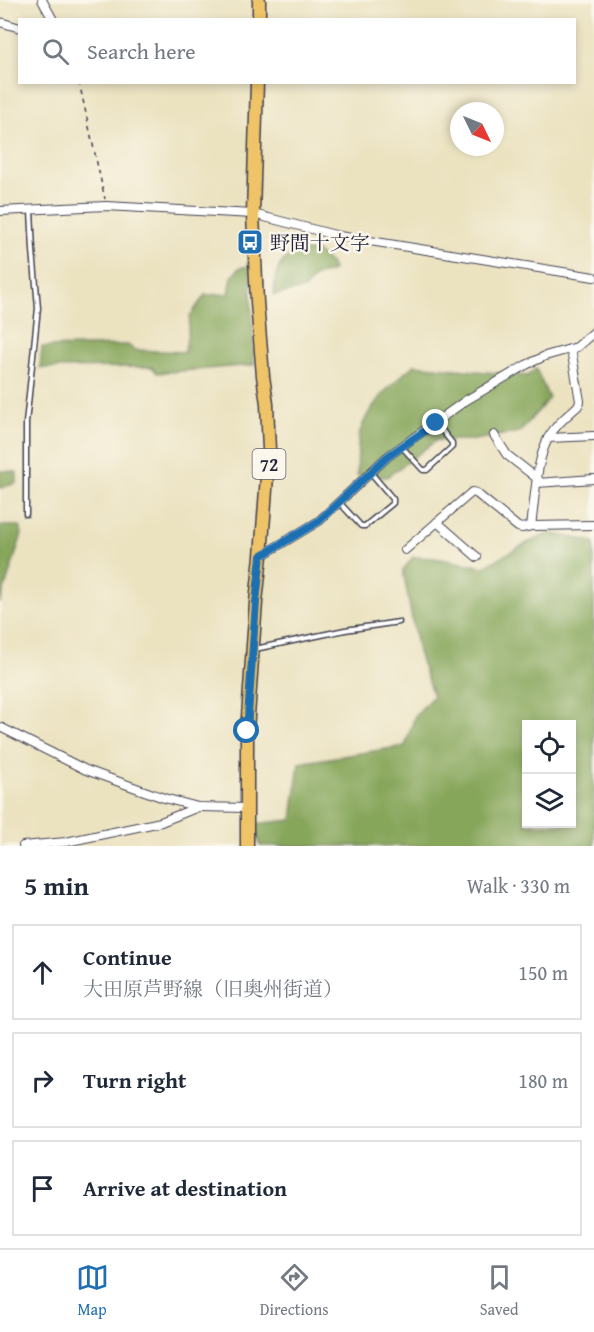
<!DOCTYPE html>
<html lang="en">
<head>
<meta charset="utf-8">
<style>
	:root { --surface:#fff; --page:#f2f2f3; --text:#1f2937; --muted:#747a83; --line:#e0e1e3; --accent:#1f6fb2 }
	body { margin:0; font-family:"Gentium Book Plus","Noto Serif JP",serif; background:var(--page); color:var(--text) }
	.controls { position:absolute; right:18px; bottom:18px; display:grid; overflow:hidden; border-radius:0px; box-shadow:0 3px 9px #0003 }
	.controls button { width:54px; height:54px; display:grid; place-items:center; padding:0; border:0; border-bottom:2px solid var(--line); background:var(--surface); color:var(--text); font:30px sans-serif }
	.compass { position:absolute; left:450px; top:102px; width:54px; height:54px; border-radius:50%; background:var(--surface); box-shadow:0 3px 9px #0003; rotate:133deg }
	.stop { position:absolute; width:18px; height:18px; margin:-14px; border:4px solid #1f6fb2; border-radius:50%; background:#fff }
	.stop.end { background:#1f6fb2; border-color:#fff; box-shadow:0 2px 6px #0008 }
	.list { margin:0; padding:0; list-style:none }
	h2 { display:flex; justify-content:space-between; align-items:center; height:78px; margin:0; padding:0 24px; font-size:26px }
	h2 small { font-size:20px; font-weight:400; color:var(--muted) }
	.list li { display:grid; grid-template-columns:39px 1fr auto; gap:18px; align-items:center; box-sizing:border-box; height:96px; margin:0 12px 12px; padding:0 12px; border:2px solid var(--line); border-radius:0px }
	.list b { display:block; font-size:22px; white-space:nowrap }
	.list p { margin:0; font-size:20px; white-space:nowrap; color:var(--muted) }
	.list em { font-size:20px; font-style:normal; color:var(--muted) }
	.icon { flex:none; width:33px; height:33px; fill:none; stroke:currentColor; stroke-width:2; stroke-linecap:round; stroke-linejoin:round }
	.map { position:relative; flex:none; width:594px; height:846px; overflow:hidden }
	.search { position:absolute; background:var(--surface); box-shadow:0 3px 9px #0003; left:18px; right:18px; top:18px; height:66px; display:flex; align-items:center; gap:15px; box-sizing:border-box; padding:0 21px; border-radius:0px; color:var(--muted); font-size:22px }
	.sheet { height:402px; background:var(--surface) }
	nav { display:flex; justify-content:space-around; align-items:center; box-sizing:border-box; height:84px; border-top:2px solid var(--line); background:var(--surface); font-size:16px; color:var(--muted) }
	nav a { display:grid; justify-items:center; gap:3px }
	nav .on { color:var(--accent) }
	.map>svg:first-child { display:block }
	.forest { fill:#86a65a; stroke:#54644a; stroke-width:1.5; fill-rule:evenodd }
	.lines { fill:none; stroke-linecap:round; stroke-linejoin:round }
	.service-casing { stroke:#403f4f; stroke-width:7 }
	.minor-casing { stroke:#403f4f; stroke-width:10 }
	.primary-casing { stroke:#403f4f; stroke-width:15 }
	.path { stroke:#403f4f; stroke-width:1.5; stroke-dasharray:4.5 4.5; stroke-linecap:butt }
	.service { stroke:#fff; stroke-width:4 }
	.minor { stroke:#fff; stroke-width:8 }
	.primary { stroke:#efc469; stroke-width:12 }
	.route { stroke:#1f6fb2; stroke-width:8 }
	.labels { text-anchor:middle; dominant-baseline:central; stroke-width:5; stroke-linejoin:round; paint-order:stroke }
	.shield { fill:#fbf7ec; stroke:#636270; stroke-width:1.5 }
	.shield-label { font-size:18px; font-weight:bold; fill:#22223b }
	.poi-label { font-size:20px; fill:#22223b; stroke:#fbf7ec; text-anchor:start }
</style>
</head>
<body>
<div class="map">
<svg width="594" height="846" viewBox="0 0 594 846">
	<rect width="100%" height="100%" fill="#fbf7ec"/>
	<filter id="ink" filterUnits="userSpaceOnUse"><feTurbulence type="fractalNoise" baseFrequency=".0167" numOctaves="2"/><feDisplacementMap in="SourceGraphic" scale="12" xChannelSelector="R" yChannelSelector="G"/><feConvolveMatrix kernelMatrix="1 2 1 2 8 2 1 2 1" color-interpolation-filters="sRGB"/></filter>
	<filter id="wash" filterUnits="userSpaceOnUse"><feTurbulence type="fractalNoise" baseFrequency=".008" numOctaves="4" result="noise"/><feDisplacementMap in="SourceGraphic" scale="24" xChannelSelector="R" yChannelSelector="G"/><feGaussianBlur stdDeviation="1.35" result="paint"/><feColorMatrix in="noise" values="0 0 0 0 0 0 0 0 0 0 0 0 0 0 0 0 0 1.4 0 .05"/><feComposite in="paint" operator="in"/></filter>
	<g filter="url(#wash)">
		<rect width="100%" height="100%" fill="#ebe2c0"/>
		<g class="forest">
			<path d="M296 251H316L331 264 333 271 315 276 304 289 274 295C275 272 277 263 296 251Z"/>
			<path d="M250 266 254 365 157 373 152 367 40 368 42 347 128 345 134 350 185 352 190 316 205 295 229 294 232 277 239 268Z"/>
			<path d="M414 365 527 376 536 369 549 398 520 432 474 440H437L387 477 357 475C358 462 357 444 360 432 369 404 392 383 414 365Z"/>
			<path d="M0 471 17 472V483L0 488Z"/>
			<path d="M0 526H20L22 534 0 603Z"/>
			<path d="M550 533 594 542V846H260L255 824 292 820 299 763 405 746 415 716 433 696 418 652 403 570 413 557 435 558 484 567 525 544ZM526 724H572V824H526Z"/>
		</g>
	</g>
	<g filter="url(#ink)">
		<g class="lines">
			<g class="service-casing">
				<g id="service">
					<path d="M402 447 423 470H427L452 447V443L436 423"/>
					<path d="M339 502 361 526H365L393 503V499L371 473"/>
					<path d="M26 514V423L38 308 33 250 31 211"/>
					<path d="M255 649 345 630 399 622"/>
				</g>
			</g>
			<g class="minor-casing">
				<g id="minor">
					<path d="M42 0 53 20"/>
					<path d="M0 22 20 28"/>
					<path d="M0 211 106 206 253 214 339 236 594 277"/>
					<path d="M494 435 507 455 538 479"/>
					<path d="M548 438 594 436"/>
					<path d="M537 483 594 479"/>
					<path d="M437 522 477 557"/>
					<path d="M531 526C535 500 536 457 550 435 557 423 569 414 579 405L580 401 571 349"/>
					<path d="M405 550 472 492 476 493 518 527 522 528 531 526 594 525"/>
					<path d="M261 556 319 521 387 457 465 401 526 365 545 356 577 347 594 332"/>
					<path d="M0 727 86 770 164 798 198 807 247 808"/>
					<path d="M23 846 66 842 161 822 198 807"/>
				</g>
			</g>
			<g class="primary-casing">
				<g id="primary">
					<path d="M259 20V0"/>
					<path d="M247 846V731L256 602 261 556 269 450 267 404 263 376 257 302 253 214 257 82"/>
				</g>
			</g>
			<path class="path" d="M79 82 105 199"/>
			<use href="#service" class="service"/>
			<use href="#minor" class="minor"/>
			<use href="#primary" class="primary"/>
		</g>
	</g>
	<g class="lines" filter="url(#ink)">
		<path class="route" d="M247 731 256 602 261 556 319 521 387 457 436 423"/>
	</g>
	<defs>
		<g id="bus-square" transform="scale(1.35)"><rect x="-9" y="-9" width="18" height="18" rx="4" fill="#1f6fb2" stroke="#fbf7ec"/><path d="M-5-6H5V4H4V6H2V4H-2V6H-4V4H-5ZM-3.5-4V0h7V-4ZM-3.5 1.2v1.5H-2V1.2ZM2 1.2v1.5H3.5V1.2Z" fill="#fff"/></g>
	</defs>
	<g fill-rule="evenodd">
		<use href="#bus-square" x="250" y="242"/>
	</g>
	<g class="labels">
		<rect class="shield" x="252.5" y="449" width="33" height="30" rx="4.5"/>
		<g class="shield-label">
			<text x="269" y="464">72</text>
		</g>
		<g class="poi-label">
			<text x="270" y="242">野間十文字</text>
		</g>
	</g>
</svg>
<div class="controls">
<button><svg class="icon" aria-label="locate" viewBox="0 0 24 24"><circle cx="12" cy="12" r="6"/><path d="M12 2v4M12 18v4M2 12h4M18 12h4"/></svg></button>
<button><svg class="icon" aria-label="layers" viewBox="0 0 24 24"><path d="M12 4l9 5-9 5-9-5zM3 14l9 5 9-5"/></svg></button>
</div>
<svg class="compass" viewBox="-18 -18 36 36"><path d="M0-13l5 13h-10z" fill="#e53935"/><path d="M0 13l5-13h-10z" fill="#747a83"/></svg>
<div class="stop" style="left:247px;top:731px"></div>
<div class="stop end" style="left:436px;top:423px"></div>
<div class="search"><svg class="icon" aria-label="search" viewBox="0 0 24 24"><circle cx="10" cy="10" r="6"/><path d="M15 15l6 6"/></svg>Search here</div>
</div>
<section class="sheet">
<h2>5 min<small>Walk · 330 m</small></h2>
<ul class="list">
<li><svg class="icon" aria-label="ahead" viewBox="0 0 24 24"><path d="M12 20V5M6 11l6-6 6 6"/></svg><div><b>Continue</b><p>大田原芦野線（旧奥州街道）</p></div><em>150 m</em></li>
<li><svg class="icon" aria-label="right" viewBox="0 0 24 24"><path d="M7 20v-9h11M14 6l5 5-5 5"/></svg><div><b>Turn right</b></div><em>180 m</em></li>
<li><svg class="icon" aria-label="arrive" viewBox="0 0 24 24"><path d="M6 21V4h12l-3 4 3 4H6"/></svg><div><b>Arrive at destination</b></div></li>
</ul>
</section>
<nav>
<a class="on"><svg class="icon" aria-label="map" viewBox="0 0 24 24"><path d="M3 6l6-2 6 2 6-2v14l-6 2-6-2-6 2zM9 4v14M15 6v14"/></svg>Map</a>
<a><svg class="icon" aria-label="directions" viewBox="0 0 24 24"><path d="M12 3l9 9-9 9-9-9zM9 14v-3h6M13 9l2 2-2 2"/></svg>Directions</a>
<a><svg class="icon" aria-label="saved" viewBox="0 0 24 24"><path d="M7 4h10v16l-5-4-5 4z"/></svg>Saved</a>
</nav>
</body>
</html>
